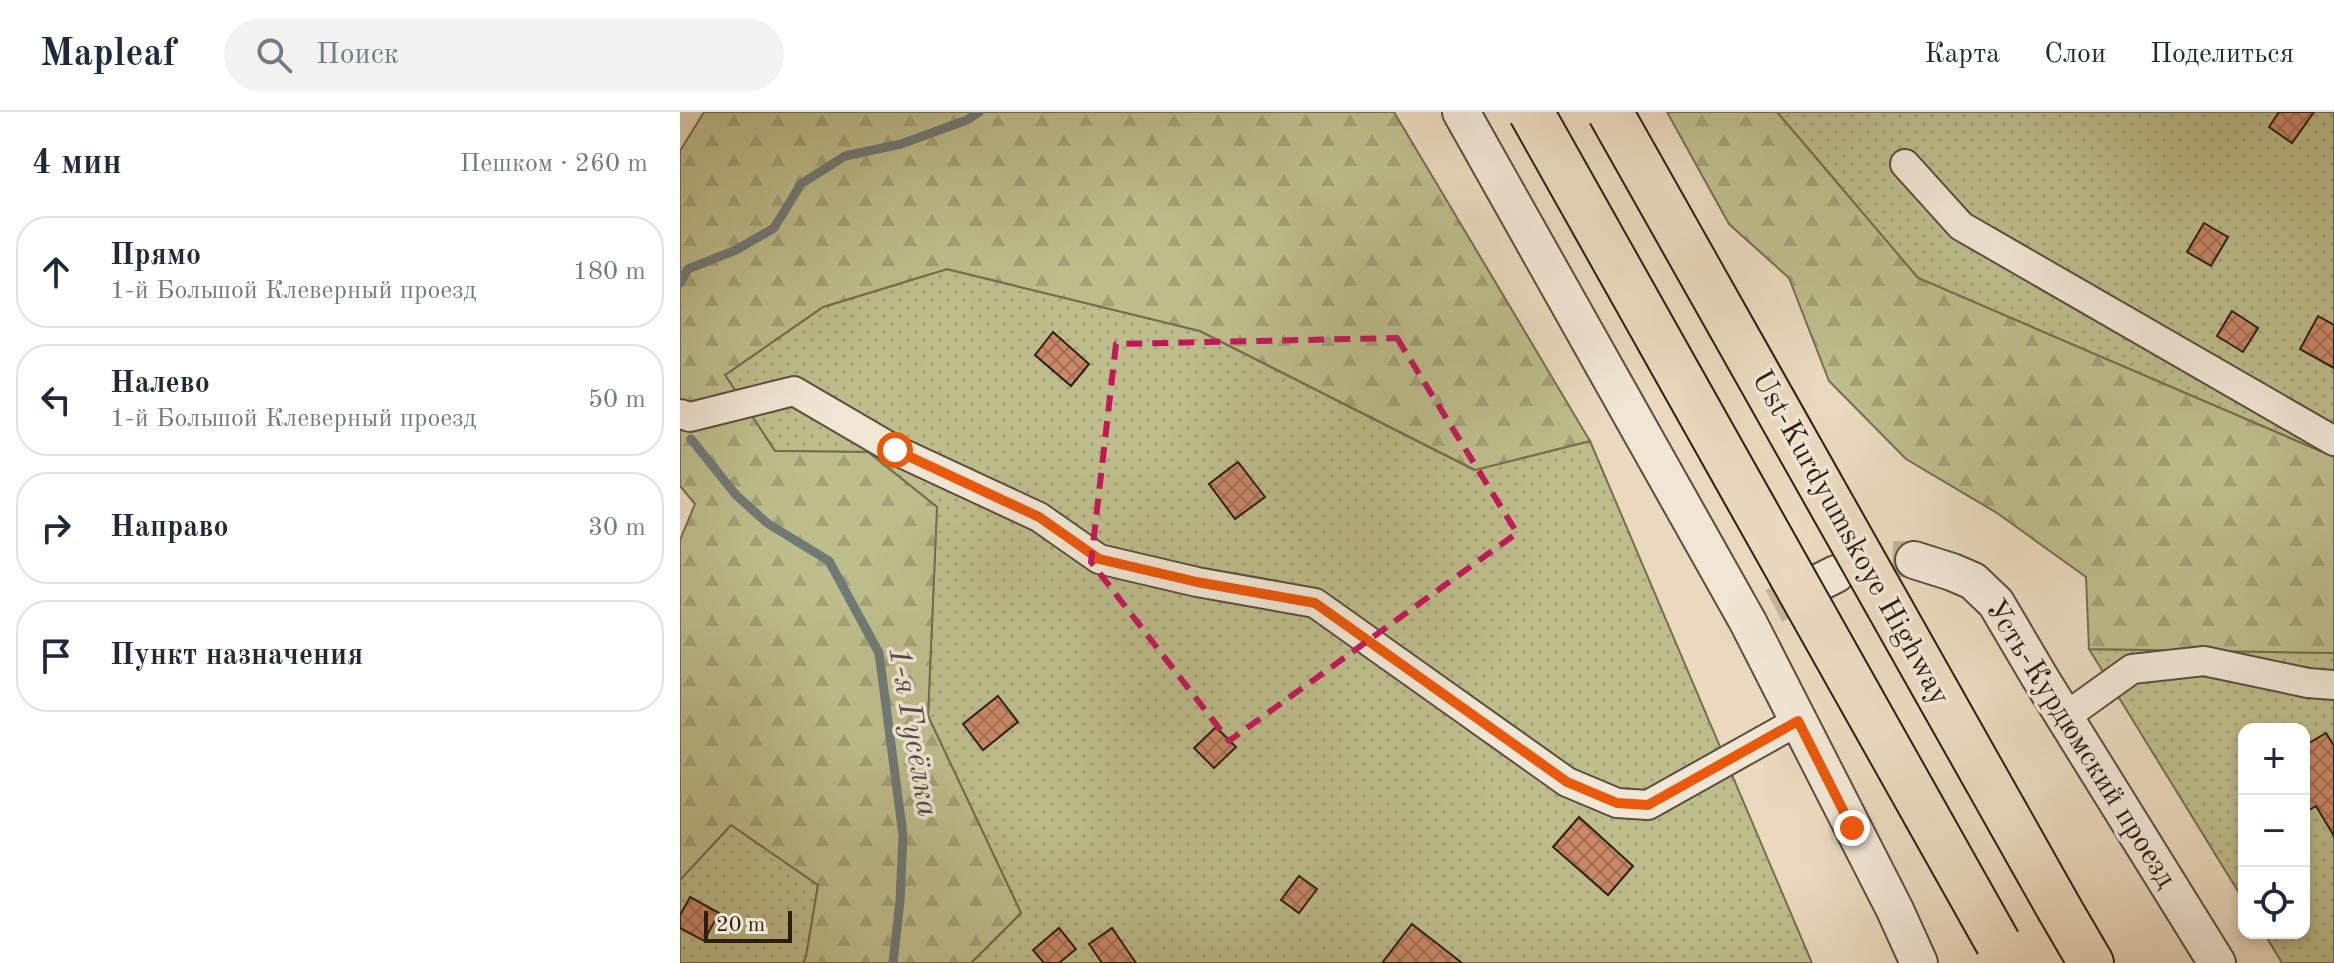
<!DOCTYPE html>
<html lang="ru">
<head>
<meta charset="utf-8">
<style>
	:root { --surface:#fff; --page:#f2f2f3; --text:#1f2937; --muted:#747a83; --line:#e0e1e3 }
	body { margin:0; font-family:"Old Standard TT",serif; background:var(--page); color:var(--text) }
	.controls { position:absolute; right:24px; bottom:24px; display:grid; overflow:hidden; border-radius:16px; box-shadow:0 4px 12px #0003 }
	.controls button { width:72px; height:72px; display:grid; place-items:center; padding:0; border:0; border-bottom:2px solid var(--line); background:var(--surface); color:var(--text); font:40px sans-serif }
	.scale { position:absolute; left:24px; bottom:20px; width:88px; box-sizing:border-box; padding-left:8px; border:4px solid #2d1e11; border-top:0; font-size:22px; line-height:28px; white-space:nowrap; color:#2d1e11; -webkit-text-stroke:6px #f1e6d5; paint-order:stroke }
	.stop { position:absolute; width:24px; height:24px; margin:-18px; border:6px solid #ea580c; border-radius:50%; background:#fff }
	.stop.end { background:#ea580c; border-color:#fff; box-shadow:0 2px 8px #0008 }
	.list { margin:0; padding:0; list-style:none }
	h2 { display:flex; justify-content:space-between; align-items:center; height:104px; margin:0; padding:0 32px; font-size:34px }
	h2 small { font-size:26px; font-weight:400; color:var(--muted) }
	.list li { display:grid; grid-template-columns:52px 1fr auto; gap:24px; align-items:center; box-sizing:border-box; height:112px; margin:0 16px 16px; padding:0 16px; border:2px solid var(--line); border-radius:32px }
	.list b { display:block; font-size:30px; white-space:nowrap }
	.list p { margin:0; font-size:26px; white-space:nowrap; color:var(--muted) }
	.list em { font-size:26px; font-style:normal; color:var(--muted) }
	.icon { flex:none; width:44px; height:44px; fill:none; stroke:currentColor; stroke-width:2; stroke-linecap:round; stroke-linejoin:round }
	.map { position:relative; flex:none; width:1654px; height:851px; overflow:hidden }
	header { display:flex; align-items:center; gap:48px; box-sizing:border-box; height:112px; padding:0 40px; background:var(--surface); border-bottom:2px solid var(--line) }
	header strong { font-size:38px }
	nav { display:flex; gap:44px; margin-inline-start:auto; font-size:28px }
	.search { width:560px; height:72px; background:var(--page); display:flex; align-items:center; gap:20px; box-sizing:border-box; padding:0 28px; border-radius:44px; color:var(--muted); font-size:30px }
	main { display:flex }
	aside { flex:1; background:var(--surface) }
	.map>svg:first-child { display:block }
	.grass { fill:url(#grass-dots); stroke:#766e4e; stroke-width:2 }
	.forest { fill:url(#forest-firs); stroke:#766e4e; stroke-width:2 }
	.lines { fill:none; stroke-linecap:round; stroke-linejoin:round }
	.stream { stroke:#6f7a77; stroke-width:9 }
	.building { fill:url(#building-cross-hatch); stroke:#2d1e11; stroke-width:2 }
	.tertiary-tunnel { stroke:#c4b49b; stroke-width:36; stroke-dasharray:36 18; stroke-linecap:butt }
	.minor-casing { stroke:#5c4d3c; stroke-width:32 }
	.tertiary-casing { stroke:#5c4d3c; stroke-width:40 }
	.primary-casing { stroke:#2d1e11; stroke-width:48 }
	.minor { stroke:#f1e6d5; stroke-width:28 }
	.tertiary { stroke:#f1e6d5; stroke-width:36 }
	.primary { stroke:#ead9be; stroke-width:44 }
	.primary-bridge-casing { stroke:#2d1e11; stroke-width:48; stroke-linecap:butt }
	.primary-bridge { stroke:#ead9be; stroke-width:44 }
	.route { stroke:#ea580c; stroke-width:10 }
	.marked { fill:none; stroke:#c2185b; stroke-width:6; stroke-dasharray:16 10; stroke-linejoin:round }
	.labels { text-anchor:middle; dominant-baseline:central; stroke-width:7; stroke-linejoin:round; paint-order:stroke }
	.street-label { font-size:30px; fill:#2d1e11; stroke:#f1e6d5 }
	.water-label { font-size:32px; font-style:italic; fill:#4e4c44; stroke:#f1e6d5 }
</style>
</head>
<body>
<header>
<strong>Mapleaf</strong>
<div class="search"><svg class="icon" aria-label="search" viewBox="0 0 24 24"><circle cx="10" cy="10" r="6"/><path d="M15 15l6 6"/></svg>Поиск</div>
<nav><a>Карта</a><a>Слои</a><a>Поделиться</a></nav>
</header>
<main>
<aside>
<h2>4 мин<small>Пешком · 260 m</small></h2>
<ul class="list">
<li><svg class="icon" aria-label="ahead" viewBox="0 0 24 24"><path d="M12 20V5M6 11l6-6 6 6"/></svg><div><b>Прямо</b><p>1-й Большой Клеверный проезд</p></div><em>180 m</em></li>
<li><svg class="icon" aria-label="left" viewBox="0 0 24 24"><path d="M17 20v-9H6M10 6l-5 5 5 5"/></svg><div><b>Налево</b><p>1-й Большой Клеверный проезд</p></div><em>50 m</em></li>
<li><svg class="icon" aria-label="right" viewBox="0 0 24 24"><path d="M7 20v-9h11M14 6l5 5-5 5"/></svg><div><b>Направо</b></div><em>30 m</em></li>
<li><svg class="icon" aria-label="arrive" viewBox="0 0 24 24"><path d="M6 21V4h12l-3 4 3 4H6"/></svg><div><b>Пункт назначения</b></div></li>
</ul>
</aside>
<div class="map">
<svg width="1654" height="851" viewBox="0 0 1654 851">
	<defs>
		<pattern id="grass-dots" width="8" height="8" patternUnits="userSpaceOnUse" patternTransform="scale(2)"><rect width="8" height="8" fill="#bebd8c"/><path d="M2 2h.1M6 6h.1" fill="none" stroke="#a4a278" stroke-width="1.8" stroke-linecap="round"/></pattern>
		<pattern id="forest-firs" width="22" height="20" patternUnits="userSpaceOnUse" patternTransform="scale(2)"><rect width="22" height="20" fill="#bebd8c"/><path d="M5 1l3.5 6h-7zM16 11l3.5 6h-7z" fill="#a4a278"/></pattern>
		<pattern id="building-cross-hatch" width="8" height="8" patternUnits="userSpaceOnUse" patternTransform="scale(2)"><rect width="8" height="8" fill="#ca8868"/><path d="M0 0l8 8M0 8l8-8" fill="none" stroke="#a46f54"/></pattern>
	</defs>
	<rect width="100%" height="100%" fill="#ead9be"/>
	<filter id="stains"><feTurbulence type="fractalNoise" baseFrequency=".0025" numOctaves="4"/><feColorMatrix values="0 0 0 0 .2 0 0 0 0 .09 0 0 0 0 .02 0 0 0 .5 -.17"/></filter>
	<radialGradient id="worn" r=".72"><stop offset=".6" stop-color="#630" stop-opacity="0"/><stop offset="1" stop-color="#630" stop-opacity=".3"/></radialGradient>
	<g class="grass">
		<path d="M1097 0H1654V345L1238 166Z"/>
		<path d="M267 157 520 219 794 358 910 329 1132 851H291L341 801 248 604 257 395 188 340 95 339 45 263 143 195Z"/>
		<path d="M1409 537 1654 541V851H1602L1584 821H1624V617H1564V789Z"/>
		<path d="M51 713 138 773 126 845 123 851H0V768Z"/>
	</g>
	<g class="forest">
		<path d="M24 0H714L910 329 795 358 520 219 267 157 143 195 45 263 95 339 188 340 257 395 248 604 341 801 291 851H123L126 845 138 773 51 713 0 768V428L15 392 0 374V39Z"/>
		<path d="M987 0H1097L1238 166 1654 345V541L1409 537 1406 465 1317 401 1226 347 1149 269 1109 166 1049 112Z"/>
	</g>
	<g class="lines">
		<g class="stream">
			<path d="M0 171 8 157 56 138 94 116 121 72 165 44 221 32 287 8 299 0"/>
			<path d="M11 327 56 383 87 411 149 449 199 541 223 723 220 789 213 851"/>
		</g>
	</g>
	<g class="building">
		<path d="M1599 0H1634L1612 31 1589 15Z"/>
		<path d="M1524 111 1548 125 1531 154 1507 140Z"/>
		<path d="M1552 199 1578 216 1563 240 1537 224Z"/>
		<path d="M1638 204 1654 213V256L1620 237Z"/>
		<path d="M373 220 409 252 391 274 355 243Z"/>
		<path d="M558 350 585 385 555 407 529 372Z"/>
		<path d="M318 584 338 610 303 638 283 612Z"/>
		<path d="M536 615 556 635 534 656 514 636Z"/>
		<path d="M1646 621 1654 634V724L1636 694 1624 701V634Z"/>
		<path d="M899 705 953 754 928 783 873 735Z"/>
		<path d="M619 764 637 777 619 801 601 788Z"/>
		<path d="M10 785 39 801 24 829 0 816V803Z"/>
		<path d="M732 812 782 851H702Z"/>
		<path d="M379 816 396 837 379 851H364L353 838Z"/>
		<path d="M432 816 456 851H422L409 832Z"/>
	</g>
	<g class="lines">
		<g class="tertiary-tunnel">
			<path d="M1161 460 1198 446 1234 448"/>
			<path d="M1094 494 1142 469"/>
		</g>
		<g class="minor-casing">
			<g id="minor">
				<path d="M1225 52 1281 114 1654 329"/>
				<path d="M0 302 10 305 114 279 215 338 359 405 419 447 517 470 635 491 887 670 937 691 968 693 1118 609"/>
				<path d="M1385 605 1452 557 1524 549 1628 571 1654 573"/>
			</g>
		</g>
		<g class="tertiary-casing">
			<g id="tertiary">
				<path d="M781 0 1068 510 1215 798 1239 851"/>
				<path d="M1234 448 1272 460 1293 469 1316 491 1359 564 1537 851"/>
				<path d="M1142 469 1156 462"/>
			</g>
		</g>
		<g class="primary-casing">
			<path id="primary" d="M1380 798 1411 851"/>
		</g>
		<use href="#minor" class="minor"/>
		<use href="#tertiary" class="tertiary"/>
		<use href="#primary" class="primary"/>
		<g class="primary-bridge-casing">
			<g id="primary-bridge">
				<path d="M851 0 1318 831"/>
				<path d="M930 0 1380 798"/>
			</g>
		</g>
		<use href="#primary-bridge" class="primary-bridge"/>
	</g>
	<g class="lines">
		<path class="route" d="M215 338 359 405 419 447 517 470 635 491 887 670 937 691 968 693 1118 609 1172 716"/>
	</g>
	<path class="marked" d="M717 226 837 421 549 629 411 450 436 232Z"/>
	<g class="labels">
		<g class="street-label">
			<text transform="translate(1170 426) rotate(61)">Ust-Kurdyumskoye Highway</text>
			<text transform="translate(1400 632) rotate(58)">Усть-Курдюмский проезд</text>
		</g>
		<g class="water-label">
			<text transform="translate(232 620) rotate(80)">1-я Гусёлка</text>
		</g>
	</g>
	<rect width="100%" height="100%" filter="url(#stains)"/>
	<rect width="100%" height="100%" fill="url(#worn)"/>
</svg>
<div class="controls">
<button>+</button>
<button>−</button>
<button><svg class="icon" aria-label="locate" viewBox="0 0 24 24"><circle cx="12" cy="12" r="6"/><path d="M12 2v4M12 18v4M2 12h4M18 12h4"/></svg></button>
</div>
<div class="scale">20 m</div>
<div class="stop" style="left:215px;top:338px"></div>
<div class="stop end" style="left:1172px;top:716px"></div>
</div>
</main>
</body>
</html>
